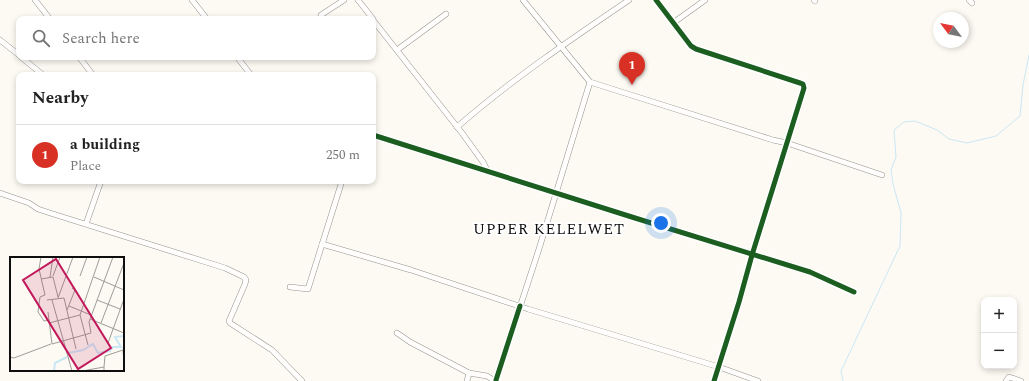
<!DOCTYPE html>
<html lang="en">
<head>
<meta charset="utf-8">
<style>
	:root { --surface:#fff; --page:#f6f6f6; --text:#222; --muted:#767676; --line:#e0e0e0; --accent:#d93025 }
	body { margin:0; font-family:Spectral,serif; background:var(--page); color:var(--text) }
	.controls { position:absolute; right:12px; bottom:12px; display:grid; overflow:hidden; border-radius:8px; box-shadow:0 2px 6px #0003 }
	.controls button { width:36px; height:36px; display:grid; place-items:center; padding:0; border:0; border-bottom:1px solid var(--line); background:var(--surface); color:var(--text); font:20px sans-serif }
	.compass { position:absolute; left:933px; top:12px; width:36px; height:36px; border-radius:50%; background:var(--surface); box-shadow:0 2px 6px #0003; rotate:302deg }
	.you { position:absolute; left:661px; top:223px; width:14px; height:14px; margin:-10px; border:3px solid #fff; border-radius:50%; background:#1a73e8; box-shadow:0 0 0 6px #1a73e833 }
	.badge { display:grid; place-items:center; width:26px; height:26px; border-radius:50%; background:var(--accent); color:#fff; font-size:13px; font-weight:700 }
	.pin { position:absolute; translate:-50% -33px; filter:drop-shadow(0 1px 2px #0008) }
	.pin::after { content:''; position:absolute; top:21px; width:14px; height:12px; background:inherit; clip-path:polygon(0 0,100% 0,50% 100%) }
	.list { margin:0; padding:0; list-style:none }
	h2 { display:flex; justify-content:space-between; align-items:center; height:52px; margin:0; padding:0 16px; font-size:17px }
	h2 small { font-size:13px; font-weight:400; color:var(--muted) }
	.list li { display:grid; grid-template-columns:26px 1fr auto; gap:12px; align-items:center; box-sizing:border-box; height:60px; padding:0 16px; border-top:1px solid var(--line) }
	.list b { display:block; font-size:15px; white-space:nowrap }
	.list p { margin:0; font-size:13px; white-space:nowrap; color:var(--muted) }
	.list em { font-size:13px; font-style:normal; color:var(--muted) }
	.icon { flex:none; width:22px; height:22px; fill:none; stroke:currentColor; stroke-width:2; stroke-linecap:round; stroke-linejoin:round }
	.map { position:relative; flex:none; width:1029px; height:381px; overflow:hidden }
	.search { position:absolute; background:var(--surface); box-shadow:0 2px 6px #0003; left:16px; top:16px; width:360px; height:44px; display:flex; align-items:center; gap:10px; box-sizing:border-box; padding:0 14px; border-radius:8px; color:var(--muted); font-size:15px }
	.panel { position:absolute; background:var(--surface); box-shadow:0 2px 6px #0003; left:16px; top:72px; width:360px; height:112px; border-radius:8px }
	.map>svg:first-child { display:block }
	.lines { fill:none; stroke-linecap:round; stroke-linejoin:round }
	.stream { stroke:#cae7f5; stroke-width:1 }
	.minor-casing { stroke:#959491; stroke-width:6 }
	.minor { stroke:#fffefd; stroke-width:5 }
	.cycleway-casing { stroke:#fff; stroke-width:8 }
	.cycleway { stroke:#1b5e20; stroke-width:5 }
	.labels { text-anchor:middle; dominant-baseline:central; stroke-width:4; stroke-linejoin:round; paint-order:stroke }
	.quarter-label { font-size:15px; letter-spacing:1px; fill:#0e0e0e; stroke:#fff }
	.inset-river { fill:none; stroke:#cae7f5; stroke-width:2 }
	.inset-road { fill:none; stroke:#9d9c97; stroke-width:1 }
	.view { fill:#c2185b; fill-opacity:0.15; stroke:#c2185b; stroke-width:2 }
	.inset-edge { fill:none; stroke:#0e0e0e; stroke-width:2 }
</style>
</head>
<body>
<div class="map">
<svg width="1029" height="381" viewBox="0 0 1029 381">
	<rect width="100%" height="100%" fill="#fcfaf2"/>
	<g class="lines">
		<path class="stream" d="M843 381 841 371 900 246 901 213 893 184 891 170 896 157 894 130 904 122 915 121 937 130 949 139 967 143 996 136 1020 116 1023 85 1029 55"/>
		<g class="minor-casing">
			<g id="minor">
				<path d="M35 0 50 19"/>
				<path d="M192 0 207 19"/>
				<path d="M358 0 373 19"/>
				<path d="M523 0 590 82 773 140 787 143 882 175"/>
				<path d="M656 0 691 46 696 49 800 83 803 84 804 88 752 255 739 302 714 381"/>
				<path d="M814 0 815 1"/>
				<path d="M969 0 972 3"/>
				<path d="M321 15 344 0"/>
				<path d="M373 20 462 133 483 162 488 172"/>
				<path d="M673 23 705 0"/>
				<path d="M0 40 19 55"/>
				<path d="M397 50 446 14"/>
				<path d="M21 57 43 75"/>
				<path d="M79 57 93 75"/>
				<path d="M237 57 251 75"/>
				<path d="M457 127C511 80 570 40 629 0"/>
				<path d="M373 135 635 218 810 272 854 292"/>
				<path d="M0 193 29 203 38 209 50 213 225 268 244 277 246 280 245 284 229 321 230 323 272 350 302 381"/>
				<path d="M86 224 101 181"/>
				<path d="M322 244 411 270 528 309 719 367 758 381"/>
				<path d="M290 287 308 289 342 181"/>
				<path d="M397 333 410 342 469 373 467 381"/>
				<path d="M469 373 487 376 495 381"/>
				<path d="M496 381V380L539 249 590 82"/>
				<path d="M1006 381 1009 377 1021 381"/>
			</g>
		</g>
		<use href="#minor" class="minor"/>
		<g class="cycleway-casing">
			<g id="cycleway">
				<path d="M656 0 691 46 696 49 800 83 803 84 804 88 752 255 739 302 714 381"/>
				<path d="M373 135 635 218 810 272 854 292"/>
				<path d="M496 381V380L520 306"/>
			</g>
		</g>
		<use href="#cycleway" class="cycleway"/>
	</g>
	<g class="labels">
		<g class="quarter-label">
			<text x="549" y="229">UPPER KELELWET</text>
		</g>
	</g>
	<g transform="translate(10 257)">
		<rect width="114" height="114" fill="#fcfaf2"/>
		<path class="inset-river" d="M58 96 73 93 83 87 88 96 100 94 103 90H111L105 80 114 79M44 114 45 106 57 100"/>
		<path class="inset-road" d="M31 0 29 12 35 38 30 40 28 55 34 64 39 63 38 55M43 19 50 0M70 19 77 0M40 20 43 0M84 20 114 33M31 22 43 20 48 40M48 41 63 0M37 43 54 41 66 92M42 43 62 114M87 43 110 52M59 49 81 58M57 53 65 33 62 31M80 62 114 76M39 63 42 87 81 76 79 65 103 0M39 66 70 58M91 66 114 6M98 86 114 42M78 88 70 58 90 0M113 93 114 105M0 100 4 101 41 87M94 110 95 99 113 93M72 114 94 110V114"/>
		<path class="view" d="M46 2 101 91 68 112 13 23Z"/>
		<rect width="114" height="114" class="inset-edge"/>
	</g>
</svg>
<div class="controls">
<button>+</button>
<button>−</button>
</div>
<svg class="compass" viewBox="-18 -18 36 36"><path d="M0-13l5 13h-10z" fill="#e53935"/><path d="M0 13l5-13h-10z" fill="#767676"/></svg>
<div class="you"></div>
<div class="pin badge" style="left:632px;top:85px">1</div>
<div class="search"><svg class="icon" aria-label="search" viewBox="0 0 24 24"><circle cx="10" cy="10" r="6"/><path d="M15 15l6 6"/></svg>Search here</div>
<section class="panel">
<h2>Nearby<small></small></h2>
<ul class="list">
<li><span class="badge">1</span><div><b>a building</b><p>Place</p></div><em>250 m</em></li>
</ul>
</section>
</div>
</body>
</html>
